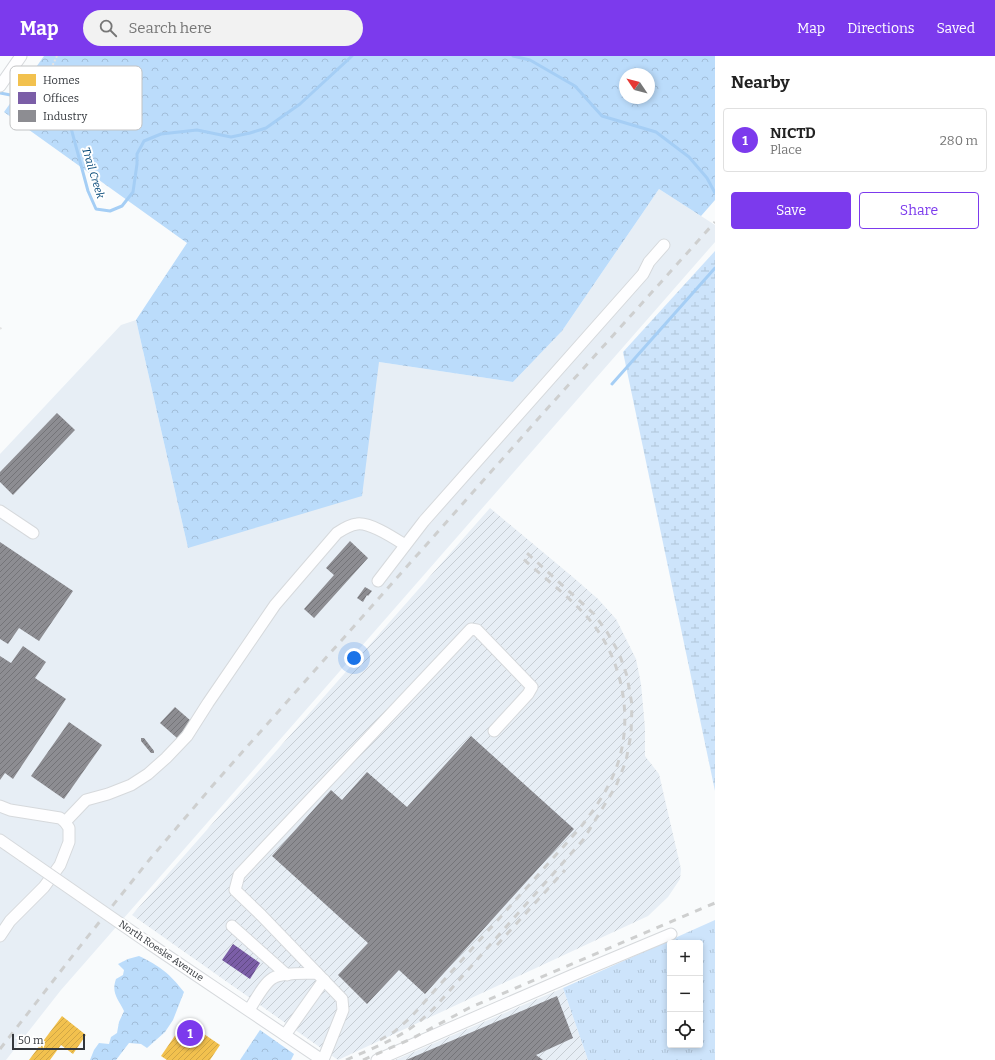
<!DOCTYPE html>
<html lang="en">
<head>
<meta charset="utf-8">
<style>
	:root { --surface:#fff; --page:#f2f2f2; --text:#222; --muted:#767676; --line:#e0e0e0; --accent:#7c3aed }
	body { margin:0; font-family:Bitter,serif; background:var(--page); color:var(--text) }
	.controls { position:absolute; right:12px; bottom:12px; display:grid; overflow:hidden; border-radius:4px; box-shadow:0 2px 6px #0003 }
	.controls button { width:36px; height:36px; display:grid; place-items:center; padding:0; border:0; border-bottom:1px solid var(--line); background:var(--surface); color:var(--text); font:20px sans-serif }
	.compass { position:absolute; left:619px; top:12px; width:36px; height:36px; border-radius:50%; background:var(--surface); box-shadow:0 2px 6px #0003; rotate:305deg }
	.scale { position:absolute; left:12px; bottom:10px; width:73px; box-sizing:border-box; padding-left:4px; border:2px solid #33373c; border-top:0; font-size:11px; line-height:14px; white-space:nowrap; color:#33373c; -webkit-text-stroke:3px #fff; paint-order:stroke }
	.you { position:absolute; left:354px; top:602px; width:14px; height:14px; margin:-10px; border:3px solid #fff; border-radius:50%; background:#1a73e8; box-shadow:0 0 0 6px #1a73e833 }
	.badge { display:grid; place-items:center; width:26px; height:26px; border-radius:50%; background:var(--accent); color:#fff; font-size:13px; font-weight:700 }
	.pin { position:absolute; translate:-50% -50%; border:2px solid #fff; box-shadow:0 1px 4px #0006 }
	.list { margin:0; padding:0; list-style:none }
	h2 { display:flex; justify-content:space-between; align-items:center; height:52px; margin:0; padding:0 16px; font-size:17px }
	h2 small { font-size:13px; font-weight:400; color:var(--muted) }
	.list li { display:grid; grid-template-columns:26px 1fr auto; gap:12px; align-items:center; box-sizing:border-box; height:64px; margin:0 8px 8px; padding:0 8px; border:1px solid var(--line); border-radius:4px }
	.list b { display:block; font-size:15px; white-space:nowrap }
	.list p { margin:0; font-size:13px; white-space:nowrap; color:var(--muted) }
	.list em { font-size:13px; font-style:normal; color:var(--muted) }
	.actions { display:flex; gap:8px; padding:12px 16px }
	.actions a { flex:1; padding:9px 0; border:1px solid var(--accent); border-radius:4px; text-align:center; font-size:14px; color:var(--accent) }
	.actions .main { background:var(--accent); color:#fff }
	.icon { flex:none; width:22px; height:22px; fill:none; stroke:currentColor; stroke-width:2; stroke-linecap:round; stroke-linejoin:round }
	.map { position:relative; flex:none; width:715px; height:1004px; overflow:hidden }
	header { display:flex; align-items:center; gap:24px; box-sizing:border-box; height:56px; padding:0 20px; background:var(--accent); color:#fff }
	header strong { font-size:19px }
	nav { display:flex; gap:22px; margin-inline-start:auto; font-size:14px }
	.search { width:280px; height:36px; background:var(--page); display:flex; align-items:center; gap:10px; box-sizing:border-box; padding:0 14px; border-radius:22px; color:var(--muted); font-size:15px }
	main { display:flex }
	aside { flex:1; background:var(--surface) }
	.map>svg:first-child { display:block }
	.built { fill:#e7eef5 }
	.industrial { fill:url(#industrial-furrows) }
	.grass { fill:url(#grass-tufts); fill-rule:evenodd }
	.forest { fill:url(#forest-crowns); fill-rule:evenodd }
	.wetland { fill:url(#wetland-marsh) }
	.homes { fill:url(#homes-hatch) }
	.offices { fill:url(#offices-hatch) }
	.industry { fill:url(#industry-hatch) }
	.lines { fill:none; stroke-linecap:round; stroke-linejoin:round }
	.stream { stroke:#a5cef5; stroke-width:3 }
	.minor-casing { stroke:#d6d9dc; stroke-width:13 }
	.path { stroke:#e4e4e4; stroke-width:2; stroke-dasharray:2 2; stroke-linecap:butt }
	.minor { stroke:#fefeff; stroke-width:11 }
	.rail { stroke:#cecfcf; stroke-width:3; stroke-dasharray:7 7; stroke-linecap:butt }
	.minor-bridge-casing { stroke:#d6d9dc; stroke-width:13; stroke-linecap:butt }
	.minor-bridge { stroke:#fefeff; stroke-width:11 }
	.labels { text-anchor:middle; dominant-baseline:central; stroke-width:4; stroke-linejoin:round; paint-order:stroke }
	.street-label { font-size:10px; fill:#33373c; stroke:#fff }
	.water-label { font-size:11px; font-style:italic; fill:#004576; stroke:#fff }
	.key { fill:#fff; stroke:#c2c3c4; stroke-width:1 }
	.key-label { font-size:11px; fill:#33373c }
</style>
</head>
<body>
<header>
<strong>Map</strong>
<div class="search"><svg class="icon" aria-label="search" viewBox="0 0 24 24"><circle cx="10" cy="10" r="6"/><path d="M15 15l6 6"/></svg>Search here</div>
<nav><a>Map</a><a>Directions</a><a>Saved</a></nav>
</header>
<main>
<div class="map">
<svg width="715" height="1004" viewBox="0 0 715 1004">
	<defs>
		<pattern id="industrial-furrows" width="10" height="10" patternUnits="userSpaceOnUse"><rect width="10" height="10" fill="#e7eef5"/><path d="M-1 1l2-2M0 10L10 0M9 11l2-2" fill="none" stroke="#c7cdd3"/></pattern>
		<pattern id="grass-tufts" width="24" height="20" patternUnits="userSpaceOnUse"><rect width="24" height="20" fill="#cde4fb"/><path d="M3 7l-1-3M5 7V3M7 7l1-3M15 17l-1-3M17 17v-4M19 17l1-3" fill="none" stroke="#b0c4d8"/></pattern>
		<pattern id="forest-crowns" width="20" height="18" patternUnits="userSpaceOnUse"><rect width="20" height="18" fill="#bbdcfb"/><path d="M2 6a3 3 0 1 1 6 0M12 15a3 3 0 1 1 6 0" fill="none" stroke="#a1bdd8"/></pattern>
		<pattern id="wetland-marsh" width="20" height="14" patternUnits="userSpaceOnUse"><rect width="20" height="14" fill="#cde4fb"/><path d="M1 5h8M5 5V1M11 12h8M15 12V8" fill="none" stroke="#b0c4d8"/></pattern>
		<pattern id="homes-hatch" width="6" height="6" patternUnits="userSpaceOnUse"><rect width="6" height="6" fill="#f2c14e"/><path d="M-1 1l2-2M0 6l6-6M5 7l2-2" fill="none" stroke="#d0a645"/></pattern>
		<pattern id="offices-hatch" width="6" height="6" patternUnits="userSpaceOnUse"><rect width="6" height="6" fill="#7b5ea7"/><path d="M-1 1l2-2M0 6l6-6M5 7l2-2" fill="none" stroke="#604a82"/></pattern>
		<pattern id="industry-hatch" width="6" height="6" patternUnits="userSpaceOnUse"><rect width="6" height="6" fill="#8d8d92"/><path d="M-1 1l2-2M0 6l6-6M5 7l2-2" fill="none" stroke="#747478"/></pattern>
	</defs>
	<rect width="100%" height="100%" fill="#f9fbfc"/>
	<path class="built" d="M659 133 715 169V186L61 934 6 1004H0V398L121 269 136 264 188 492 379 306 513 326 562 275Z"/>
	<g class="industrial">
		<path d="M490 452 574 522 598 543 616 563 636 603 641 628 645 672V700L659 718 681 813 680 823 668 841 648 860 338 1004 132 859Z"/>
		<path d="M563 932 588 1004H395Z"/>
	</g>
	<path class="grass" d="M715 864V1004H588L563 932ZM670 887H700V989H670Z"/>
	<g class="forest">
		<path d="M44 0H715V144L701 160 659 133 562 275 513 326 379 306 362 440 188 492 136 264 187 187 4 56ZM625 18H649V42H625Z"/>
		<path d="M139 900C160 910 170 918 184 936L173 964 165 976 147 992 141 988 129 987 116 1004H90L94 994 99 987 109 988 111 981 117 977 119 966 124 955C118 943 111 937 116 923L123 919 124 914 118 908 128 903Z"/>
		<path d="M260 974 294 998 291 1004H240Z"/>
	</g>
	<path class="wetland" d="M715 195V735L623 296Z"/>
	<g class="homes">
		<path d="M62 960 86 979 73 998 61 989 50 1004H29Z"/>
		<path d="M185 965 220 989 210 1004H167L161 1000Z"/>
	</g>
	<path class="offices" d="M233 888 260 907 250 923 222 904Z"/>
	<g class="industry">
		<path d="M57 357 75 374 13 439 0 426V416Z"/>
		<path d="M350 485 368 502 314 562 304 553 334 519 326 512Z"/>
		<path d="M0 486 73 535 39 585 19 572 8 588 0 583Z"/>
		<path d="M365 531 372 535 368 540 367 539 363 546 357 542Z"/>
		<path d="M23 590 46 606 35 622 66 643 13 723 5 717 0 724V600L11 607Z"/>
		<path d="M175 651 191 665 177 682 160 667Z"/>
		<path d="M69 666 102 689 64 743 31 720Z"/>
		<path d="M471 680 574 773 425 938 399 914 367 948 338 919 368 887 272 800 331 734 342 744 367 716 407 751Z"/>
		<path d="M141 682H144L154 695V697H151L141 685Z"/>
		<path d="M557 940 573 982 536 999 543 1004H406Z"/>
	</g>
	<g class="lines">
		<g class="stream">
			<path d="M513 0 530 4 575 30 602 60 656 76 689 101 707 122 715 137"/>
			<path d="M0 37 21 41 49 48 56 54 71 72 88 135 96 153 110 155 122 150 133 136 137 108V98L144 85 161 78 197 74 231 81 250 77 266 72 300 48 352 0"/>
			<path d="M612 328 715 212"/>
		</g>
		<g class="minor-casing">
			<g id="minor">
				<path d="M0 30 21 0"/>
				<path d="M0 455 33 477"/>
				<path d="M378 525 424 465 643 218 649 206 664 189"/>
				<path d="M0 750 10 754 60 762 65 766 69 772V786L60 809 44 831 10 865 0 880"/>
				<path d="M65 766 86 744 108 738 131 729 148 718 166 702 187 680 208 647 275 549 337 477C343 473 349 469 357 468 370 466 394 482 405 489"/>
				<path d="M0 784 23 800"/>
				<path d="M232 870 287 919"/>
				<path d="M150 888 322 1004"/>
				<path d="M249 954C255 945 264 927 273 922 283 916 306 918 317 917"/>
				<path d="M285 979 324 924"/>
				<path d="M323 1004 343 954 342 943 261 859 235 834 239 819 471 573 477 574 532 631 528 638 494 675"/>
				<path d="M377 1004 573 919 671 878"/>
			</g>
		</g>
		<g class="path">
			<path d="M44 27 57 0"/>
			<path d="M0 273 2 271"/>
		</g>
		<use href="#minor" class="minor"/>
		<g class="rail">
			<path d="M497 889 565 814"/>
			<path d="M380 984 394 976 411 961 580 772C597 750 613 727 620 700 632 656 621 604 593 568 574 544 544 522 521 501"/>
			<path d="M0 993 85 884 150 803 214 728 537 364 715 166"/>
			<path d="M346 1004C382 988 408 980 436 950L583 784 616 730 626 705 631 678 632 649 627 620 619 597 607 576 594 558 527 497"/>
			<path d="M363 1004 413 982 469 952 715 847"/>
		</g>
		<g class="minor-bridge-casing">
			<path id="minor-bridge" d="M23 800 150 888"/>
		</g>
		<use href="#minor-bridge" class="minor-bridge"/>
	</g>
	<g class="labels">
		<g class="street-label">
			<text transform="translate(161 895) rotate(34)">North Roeske Avenue</text>
		</g>
		<g class="water-label">
			<text transform="translate(93 117) rotate(73)">Trail Creek</text>
		</g>
	</g>
	<rect x="10" y="10" width="132" height="64" rx="6" class="key"/>
	<rect x="18" y="18" width="18" height="12" fill="#f2c14e"/>
	<rect x="18" y="36" width="18" height="12" fill="#7b5ea7"/>
	<rect x="18" y="54" width="18" height="12" fill="#8d8d92"/>
	<g class="key-label">
		<text x="43" y="28">Homes</text>
		<text x="43" y="46">Offices</text>
		<text x="43" y="64">Industry</text>
	</g>
</svg>
<div class="controls">
<button>+</button>
<button>−</button>
<button><svg class="icon" aria-label="locate" viewBox="0 0 24 24"><circle cx="12" cy="12" r="6"/><path d="M12 2v4M12 18v4M2 12h4M18 12h4"/></svg></button>
</div>
<svg class="compass" viewBox="-18 -18 36 36"><path d="M0-13l5 13h-10z" fill="#e53935"/><path d="M0 13l5-13h-10z" fill="#767676"/></svg>
<div class="scale">50 m</div>
<div class="you"></div>
<div class="pin badge" style="left:190px;top:977px">1</div>
</div>
<aside>
<h2>Nearby<small></small></h2>
<ul class="list">
<li><span class="badge">1</span><div><b>NICTD</b><p>Place</p></div><em>280 m</em></li>
</ul>
<div class="actions"><a class="main">Save</a><a>Share</a></div>
</aside>
</main>
</body>
</html>
